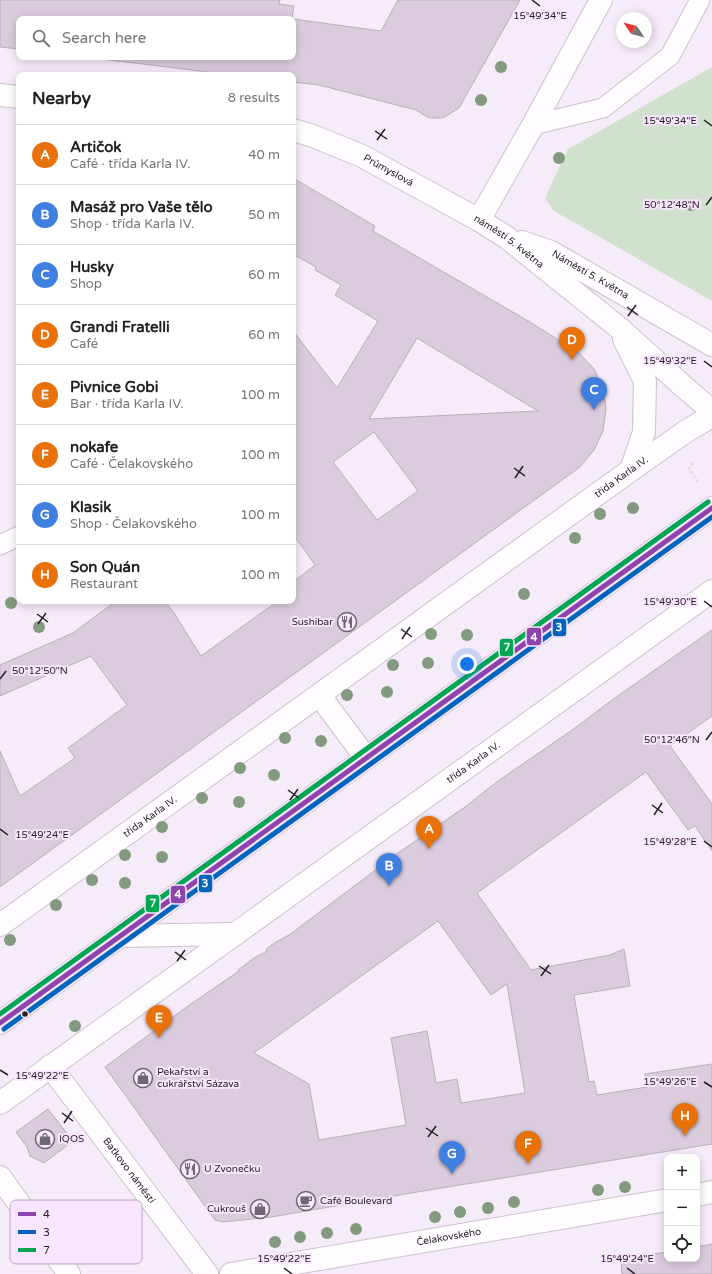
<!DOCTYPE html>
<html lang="en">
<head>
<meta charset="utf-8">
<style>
	:root { --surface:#fff; --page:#f6f6f6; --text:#222; --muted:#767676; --line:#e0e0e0; --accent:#6e6670 }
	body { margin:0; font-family:"Varela Round",sans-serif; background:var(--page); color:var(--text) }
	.controls { position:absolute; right:12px; bottom:12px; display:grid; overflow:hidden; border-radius:8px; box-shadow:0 2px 10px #0003 }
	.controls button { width:36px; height:36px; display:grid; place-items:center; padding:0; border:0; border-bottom:1px solid var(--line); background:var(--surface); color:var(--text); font:20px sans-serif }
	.compass { position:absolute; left:616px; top:12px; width:36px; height:36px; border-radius:50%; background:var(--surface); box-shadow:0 2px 10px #0003; rotate:305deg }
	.you { position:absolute; left:467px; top:664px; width:14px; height:14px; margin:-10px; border:3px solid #fff; border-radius:50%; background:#1a73e8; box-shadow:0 0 0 6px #1a73e833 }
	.badge { display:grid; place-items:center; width:26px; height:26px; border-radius:50%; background:var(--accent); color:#fff; font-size:13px; font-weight:700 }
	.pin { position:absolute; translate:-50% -33px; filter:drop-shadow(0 1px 2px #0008) }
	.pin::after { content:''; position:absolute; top:21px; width:14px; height:12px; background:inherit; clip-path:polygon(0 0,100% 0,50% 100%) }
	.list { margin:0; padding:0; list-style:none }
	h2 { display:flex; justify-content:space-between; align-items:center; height:52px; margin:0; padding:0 16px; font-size:17px }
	h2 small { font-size:13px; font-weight:400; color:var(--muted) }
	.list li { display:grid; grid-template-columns:26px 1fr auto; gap:12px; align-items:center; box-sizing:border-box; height:60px; padding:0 16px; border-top:1px solid var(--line) }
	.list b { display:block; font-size:15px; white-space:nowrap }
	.list p { margin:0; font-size:13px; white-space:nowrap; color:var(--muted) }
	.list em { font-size:13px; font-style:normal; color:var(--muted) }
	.icon { flex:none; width:22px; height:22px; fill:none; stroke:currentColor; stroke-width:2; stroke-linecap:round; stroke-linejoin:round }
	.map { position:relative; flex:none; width:712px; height:1274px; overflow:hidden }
	.search { position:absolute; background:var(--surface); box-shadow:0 2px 10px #0003; left:16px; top:16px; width:280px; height:44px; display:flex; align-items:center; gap:10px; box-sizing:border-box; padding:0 14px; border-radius:8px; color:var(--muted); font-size:15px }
	.panel { position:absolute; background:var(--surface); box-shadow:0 2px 10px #0003; left:16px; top:72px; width:280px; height:532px; border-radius:8px }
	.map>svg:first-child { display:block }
	.green { fill:#d0e2cd }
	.building { fill:#dacbdd; stroke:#b9b0bb; fill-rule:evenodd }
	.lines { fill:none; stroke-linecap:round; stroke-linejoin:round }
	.lane-casing { stroke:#cbc2cc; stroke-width:21 }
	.street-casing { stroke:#cbc2cc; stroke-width:24 }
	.secondary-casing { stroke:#cbc2cc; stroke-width:24 }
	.path { stroke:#dedbde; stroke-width:2.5; stroke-dasharray:3 2; stroke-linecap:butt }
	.lane { stroke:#fefcfe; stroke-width:19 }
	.street { stroke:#fefcfe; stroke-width:22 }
	.secondary { stroke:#fefcfe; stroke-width:22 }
	.bus-1-casing { stroke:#fae5fe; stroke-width:8 }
	.bus-2-casing { stroke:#fae5fe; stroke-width:8 }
	.bus-3-casing { stroke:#fae5fe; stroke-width:8 }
	.bus-1 { stroke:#8e44ad; stroke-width:5 }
	.bus-2 { stroke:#0065bd; stroke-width:5 }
	.bus-3 { stroke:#00a651; stroke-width:5 }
	.tree { fill:#829a7d }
	.ticks { fill:none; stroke:#251e27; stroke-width:1.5 }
	.bus-dot { fill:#251e27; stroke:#fae5fe; stroke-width:1.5 }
	.labels { text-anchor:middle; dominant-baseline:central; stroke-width:4; stroke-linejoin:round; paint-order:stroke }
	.street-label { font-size:10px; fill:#251e27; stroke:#fae5fe }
	.poi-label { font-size:10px; fill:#251e27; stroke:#fae5fe; text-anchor:start }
	.key { fill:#fae5fe; stroke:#baa9be; stroke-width:1 }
	.key-label { font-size:11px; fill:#251e27 }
	.ticks-label { font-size:10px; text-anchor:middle; fill:#251e27; stroke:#fae5fe; stroke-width:4; stroke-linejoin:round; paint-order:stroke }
	.line-badge { stroke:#fae5fe; stroke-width:1.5 }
	.badge-label { font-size:11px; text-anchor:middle; font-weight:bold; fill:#fff }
</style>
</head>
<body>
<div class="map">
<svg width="712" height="1274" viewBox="0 0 712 1274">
	<rect width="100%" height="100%" fill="#f6ebf8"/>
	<path class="green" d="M712 67V301L554 211 545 198 568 149Z"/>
	<g class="building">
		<path d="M0 0H280L279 4 294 6 292 19H19V49L0 47Z"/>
		<path d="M398 0H520L459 108 443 118H429L416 110 319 85 293 82V75H233L85 57H293V19L381 31Z"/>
		<path d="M293 178 375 226 373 231 530 322 579 353 595 370 604 394 606 409 603 431 594 450 580 467 0 887V751L20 796 75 758 68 748 127 705 91 656 0 696V665L73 633 116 601H165L174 613 201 656 278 601H293V582L315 565 293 534V331L337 388 378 321 335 295 341 285 315 270 316 267 293 254ZM417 338 538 411 369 419ZM374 432 418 491 377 520 333 462Z"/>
		<path d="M712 630V716L670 746 712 804V851L695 826 688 830 646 772 477 893 531 970 610 955 624 949 630 986 574 995 589 1082 594 1081 597 1095 647 1087 645 1074 712 1064V1144L417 1192 271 1217 223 1222 215 1220 105 1067 188 1006 239 971 238 970 254 958 267 951 266 949 276 942 289 935 398 853 465 807 498 781 575 728 612 700ZM438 921 491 995 507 984 525 1093 461 1103 457 1079 436 1083 427 1031 391 1038 406 1125 319 1140 309 1084 254 1053Z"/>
		<path d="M48 1109 73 1141 44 1163 30 1156 27 1147 16 1132Z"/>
		<path d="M712 1244V1274H622L621 1259 667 1252V1259H697V1247Z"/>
	</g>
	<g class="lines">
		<g class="lane-casing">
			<g id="lane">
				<path d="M533 125 603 108 670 56 700 0"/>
				<path d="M0 545 19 536"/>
			</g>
		</g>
		<g class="street-casing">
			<g id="street">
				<path d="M0 95 19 97"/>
				<path id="s1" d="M293 130 313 136 362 156 479 220 506 237 618 327 684 387 712 411"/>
				<path d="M479 220 533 125 601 0"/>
				<path id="s2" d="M522 242 551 252 712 345"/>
				<path d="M624 339 645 381 644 432 631 470"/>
				<path d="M320 696 366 758"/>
				<path id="s3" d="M0 925 631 470 685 432 712 416"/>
				<path d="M120 936 235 934"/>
				<path id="s4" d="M50 1066 207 1274"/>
				<path id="s5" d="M0 1103 712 591"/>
				<path d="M0 1177 69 1274"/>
				<path d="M697 1195 712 1192"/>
				<path id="s6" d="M231 1274 667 1200"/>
			</g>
		</g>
		<g class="secondary-casing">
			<path id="secondary" d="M0 1023 712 508"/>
		</g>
		<g class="path">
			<path d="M629 123 712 168"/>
			<path d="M693 463 689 469 698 482"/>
		</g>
		<use href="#lane" class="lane"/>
		<use href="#street" class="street"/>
		<use href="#secondary" class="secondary"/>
		<g class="bus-1-casing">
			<path id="bus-1" d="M0 1023 712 508"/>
		</g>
		<g class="bus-2-casing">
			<path id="bus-2" d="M4 1029 712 517"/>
		</g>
		<g class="bus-3-casing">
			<path id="bus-3" d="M0 1014 708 502"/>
		</g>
		<use href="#bus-1" class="bus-1"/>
		<use href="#bus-2" class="bus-2"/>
		<use href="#bus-3" class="bus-3"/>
	</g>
	<g class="tree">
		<circle cx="501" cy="67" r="6"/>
		<circle cx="481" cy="100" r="6"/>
		<circle cx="559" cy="158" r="6"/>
		<circle cx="691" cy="205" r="6"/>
		<circle cx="633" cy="508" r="6"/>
		<circle cx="600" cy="514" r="6"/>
		<circle cx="575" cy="538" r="6"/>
		<circle cx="524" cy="594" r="6"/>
		<circle cx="11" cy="603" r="6"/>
		<circle cx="39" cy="627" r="6"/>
		<circle cx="431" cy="634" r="6"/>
		<circle cx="467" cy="635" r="6"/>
		<circle cx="428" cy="663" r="6"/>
		<circle cx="393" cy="665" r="6"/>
		<circle cx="387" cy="692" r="6"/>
		<circle cx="347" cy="695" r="6"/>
		<circle cx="285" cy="738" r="6"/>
		<circle cx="321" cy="741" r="6"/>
		<circle cx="240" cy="768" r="6"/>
		<circle cx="274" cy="775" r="6"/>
		<circle cx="202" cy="798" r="6"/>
		<circle cx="239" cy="802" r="6"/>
		<circle cx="162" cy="827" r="6"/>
		<circle cx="125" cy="855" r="6"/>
		<circle cx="162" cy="857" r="6"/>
		<circle cx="92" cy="880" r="6"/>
		<circle cx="125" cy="883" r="6"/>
		<circle cx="56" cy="905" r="6"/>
		<circle cx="10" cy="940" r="6"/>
		<circle cx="75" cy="1026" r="6"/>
		<circle cx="625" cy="1187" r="6"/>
		<circle cx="598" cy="1190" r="6"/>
		<circle cx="514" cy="1202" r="6"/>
		<circle cx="488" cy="1208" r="6"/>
		<circle cx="460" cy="1212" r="6"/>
		<circle cx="435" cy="1217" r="6"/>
		<circle cx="356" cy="1229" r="6"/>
		<circle cx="327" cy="1233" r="6"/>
		<circle cx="300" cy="1237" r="6"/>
		<circle cx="275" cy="1242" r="6"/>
	</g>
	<path class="ticks" d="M532 0 540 6M704 120 712 126M375 131 387 139M377 140 385 129M706 205 712 197M627 307 638 315M628 316 636 305M704 361 712 367M514 468 525 476M515 478 523 466M704 601 712 607M37 614 48 622M38 624 46 613M401 629 412 637M402 639 410 627M0 679 6 671M706 740 712 732M288 790 299 798M290 800 298 789M652 805 663 813M654 815 662 803M0 829 8 835M704 841 712 847M175 952 186 960M177 961 185 950M539 966 551 974M541 976 549 965M0 1070 8 1075M704 1082 712 1087M62 1113 73 1121M64 1123 72 1111M426 1128 438 1136M428 1137 436 1126M284 1268 292 1274M627 1268 635 1274"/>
	<defs>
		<g id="restaurant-ring" transform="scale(1)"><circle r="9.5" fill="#fae5fe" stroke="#6e6670" stroke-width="1.5"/><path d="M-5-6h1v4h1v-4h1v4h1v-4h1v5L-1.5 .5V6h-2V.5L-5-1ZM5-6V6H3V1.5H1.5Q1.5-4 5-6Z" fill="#6e6670"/></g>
		<g id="shop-ring" transform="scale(1)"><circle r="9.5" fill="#fae5fe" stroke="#6e6670" stroke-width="1.5"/><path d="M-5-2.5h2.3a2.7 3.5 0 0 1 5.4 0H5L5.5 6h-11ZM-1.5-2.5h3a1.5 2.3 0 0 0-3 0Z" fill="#6e6670"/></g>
		<g id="cafe-ring" transform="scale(1)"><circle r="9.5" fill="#fae5fe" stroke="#6e6670" stroke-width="1.5"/><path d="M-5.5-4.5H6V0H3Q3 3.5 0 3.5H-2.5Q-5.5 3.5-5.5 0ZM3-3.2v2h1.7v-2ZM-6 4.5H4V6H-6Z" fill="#6e6670"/></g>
	</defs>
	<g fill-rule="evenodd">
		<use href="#restaurant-ring" x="347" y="622"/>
		<use href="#shop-ring" x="143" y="1078"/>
		<use href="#shop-ring" x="45" y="1139"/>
		<use href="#restaurant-ring" x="190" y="1169"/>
		<use href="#cafe-ring" x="306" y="1201"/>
		<use href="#shop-ring" x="260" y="1209"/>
	</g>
	<circle class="bus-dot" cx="25" cy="1014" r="3.5"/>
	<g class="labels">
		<g class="street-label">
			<text stroke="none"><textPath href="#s1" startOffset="104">Průmyslová</textPath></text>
			<text stroke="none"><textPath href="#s1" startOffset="244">náměstí 5. května</textPath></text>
			<text stroke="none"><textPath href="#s2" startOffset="76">Náměstí 5. Května</textPath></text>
			<text stroke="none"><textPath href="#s3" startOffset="766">třída Karla IV.</textPath></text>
			<text stroke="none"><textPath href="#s5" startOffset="583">třída Karla IV.</textPath></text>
			<text stroke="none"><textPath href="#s3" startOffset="185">třída Karla IV.</textPath></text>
			<text stroke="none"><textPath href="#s4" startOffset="131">Baťkovo náměstí</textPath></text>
			<text stroke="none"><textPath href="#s6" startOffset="221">Čelakovského</textPath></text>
		</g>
		<g class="poi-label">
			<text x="333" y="622" text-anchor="end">Sushibar</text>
			<text x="157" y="1072">Pekařství a<tspan x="157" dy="12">cukrářství Sázava</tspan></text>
			<text x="59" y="1139">IQOS</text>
			<text x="204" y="1169">U Zvonečku</text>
			<text x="320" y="1201">Café Boulevard</text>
			<text x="246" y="1209" text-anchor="end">Cukrouš</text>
		</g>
	</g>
	<rect x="10" y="1200" width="132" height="64" rx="6" class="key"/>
	<rect x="18" y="1212" width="18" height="4" fill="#8e44ad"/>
	<rect x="18" y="1230" width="18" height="4" fill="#0065bd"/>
	<rect x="18" y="1248" width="18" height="4" fill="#00a651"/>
	<g class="key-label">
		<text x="43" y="1218">4</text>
		<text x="43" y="1236">3</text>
		<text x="43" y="1254">7</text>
	</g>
	<g class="ticks-label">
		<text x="540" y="19">15°49'34"E</text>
		<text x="670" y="124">15°49'34"E</text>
		<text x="672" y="208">50°12'48"N</text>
		<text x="670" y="364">15°49'32"E</text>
		<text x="670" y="605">15°49'30"E</text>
		<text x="40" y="674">50°12'50"N</text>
		<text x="672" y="743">50°12'46"N</text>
		<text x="42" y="838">15°49'24"E</text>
		<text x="670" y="845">15°49'28"E</text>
		<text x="42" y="1079">15°49'22"E</text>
		<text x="670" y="1085">15°49'26"E</text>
		<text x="284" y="1262">15°49'22"E</text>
		<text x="627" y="1262">15°49'24"E</text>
	</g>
	<g class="line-badge">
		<rect x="552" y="618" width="15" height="19" rx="4" fill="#0065bd"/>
		<rect x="526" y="627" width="16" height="19" rx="4" fill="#8e44ad"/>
		<rect x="499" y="638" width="15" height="19" rx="4" fill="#00a651"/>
		<rect x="198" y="874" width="15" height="19" rx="4" fill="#0065bd"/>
		<rect x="170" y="885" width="16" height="19" rx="4" fill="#8e44ad"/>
		<rect x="145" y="894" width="15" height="19" rx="4" fill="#00a651"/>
	</g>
	<g class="badge-label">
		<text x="559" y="631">3</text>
		<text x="534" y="641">4</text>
		<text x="507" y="651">7</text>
		<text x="205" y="887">3</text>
		<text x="178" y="898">4</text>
		<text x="153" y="907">7</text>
	</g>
</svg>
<div class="controls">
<button>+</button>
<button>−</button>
<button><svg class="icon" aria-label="locate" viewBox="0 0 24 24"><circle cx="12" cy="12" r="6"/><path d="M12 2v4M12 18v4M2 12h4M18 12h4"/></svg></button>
</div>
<svg class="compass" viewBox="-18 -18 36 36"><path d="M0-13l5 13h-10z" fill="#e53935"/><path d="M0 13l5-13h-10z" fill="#767676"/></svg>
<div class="you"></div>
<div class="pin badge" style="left:429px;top:849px;background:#e8710a">A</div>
<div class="pin badge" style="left:389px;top:886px;background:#3f7fe0">B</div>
<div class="pin badge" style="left:594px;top:410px;background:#3f7fe0">C</div>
<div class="pin badge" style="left:572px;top:360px;background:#e8710a">D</div>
<div class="pin badge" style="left:159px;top:1038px;background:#e8710a">E</div>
<div class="pin badge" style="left:528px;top:1164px;background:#e8710a">F</div>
<div class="pin badge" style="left:452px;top:1174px;background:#3f7fe0">G</div>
<div class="pin badge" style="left:685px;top:1136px;background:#e8710a">H</div>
<div class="search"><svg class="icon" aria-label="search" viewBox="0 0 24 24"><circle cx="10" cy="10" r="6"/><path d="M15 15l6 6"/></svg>Search here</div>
<section class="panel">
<h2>Nearby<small>8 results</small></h2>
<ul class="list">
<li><span class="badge" style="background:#e8710a">A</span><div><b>Artičok</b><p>Café · třída Karla IV.</p></div><em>40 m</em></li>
<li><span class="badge" style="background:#3f7fe0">B</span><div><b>Masáž pro Vaše tělo</b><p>Shop · třída Karla IV.</p></div><em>50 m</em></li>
<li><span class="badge" style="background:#3f7fe0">C</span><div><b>Husky</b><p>Shop</p></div><em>60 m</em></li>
<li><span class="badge" style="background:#e8710a">D</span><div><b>Grandi Fratelli</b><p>Café</p></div><em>60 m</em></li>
<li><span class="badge" style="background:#e8710a">E</span><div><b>Pivnice Gobi</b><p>Bar · třída Karla IV.</p></div><em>100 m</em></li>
<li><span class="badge" style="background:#e8710a">F</span><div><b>nokafe</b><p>Café · Čelakovského</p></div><em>100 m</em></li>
<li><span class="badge" style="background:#3f7fe0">G</span><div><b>Klasik</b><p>Shop · Čelakovského</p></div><em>100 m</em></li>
<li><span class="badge" style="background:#e8710a">H</span><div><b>Son Quán</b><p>Restaurant</p></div><em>100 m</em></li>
</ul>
</section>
</div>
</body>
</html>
